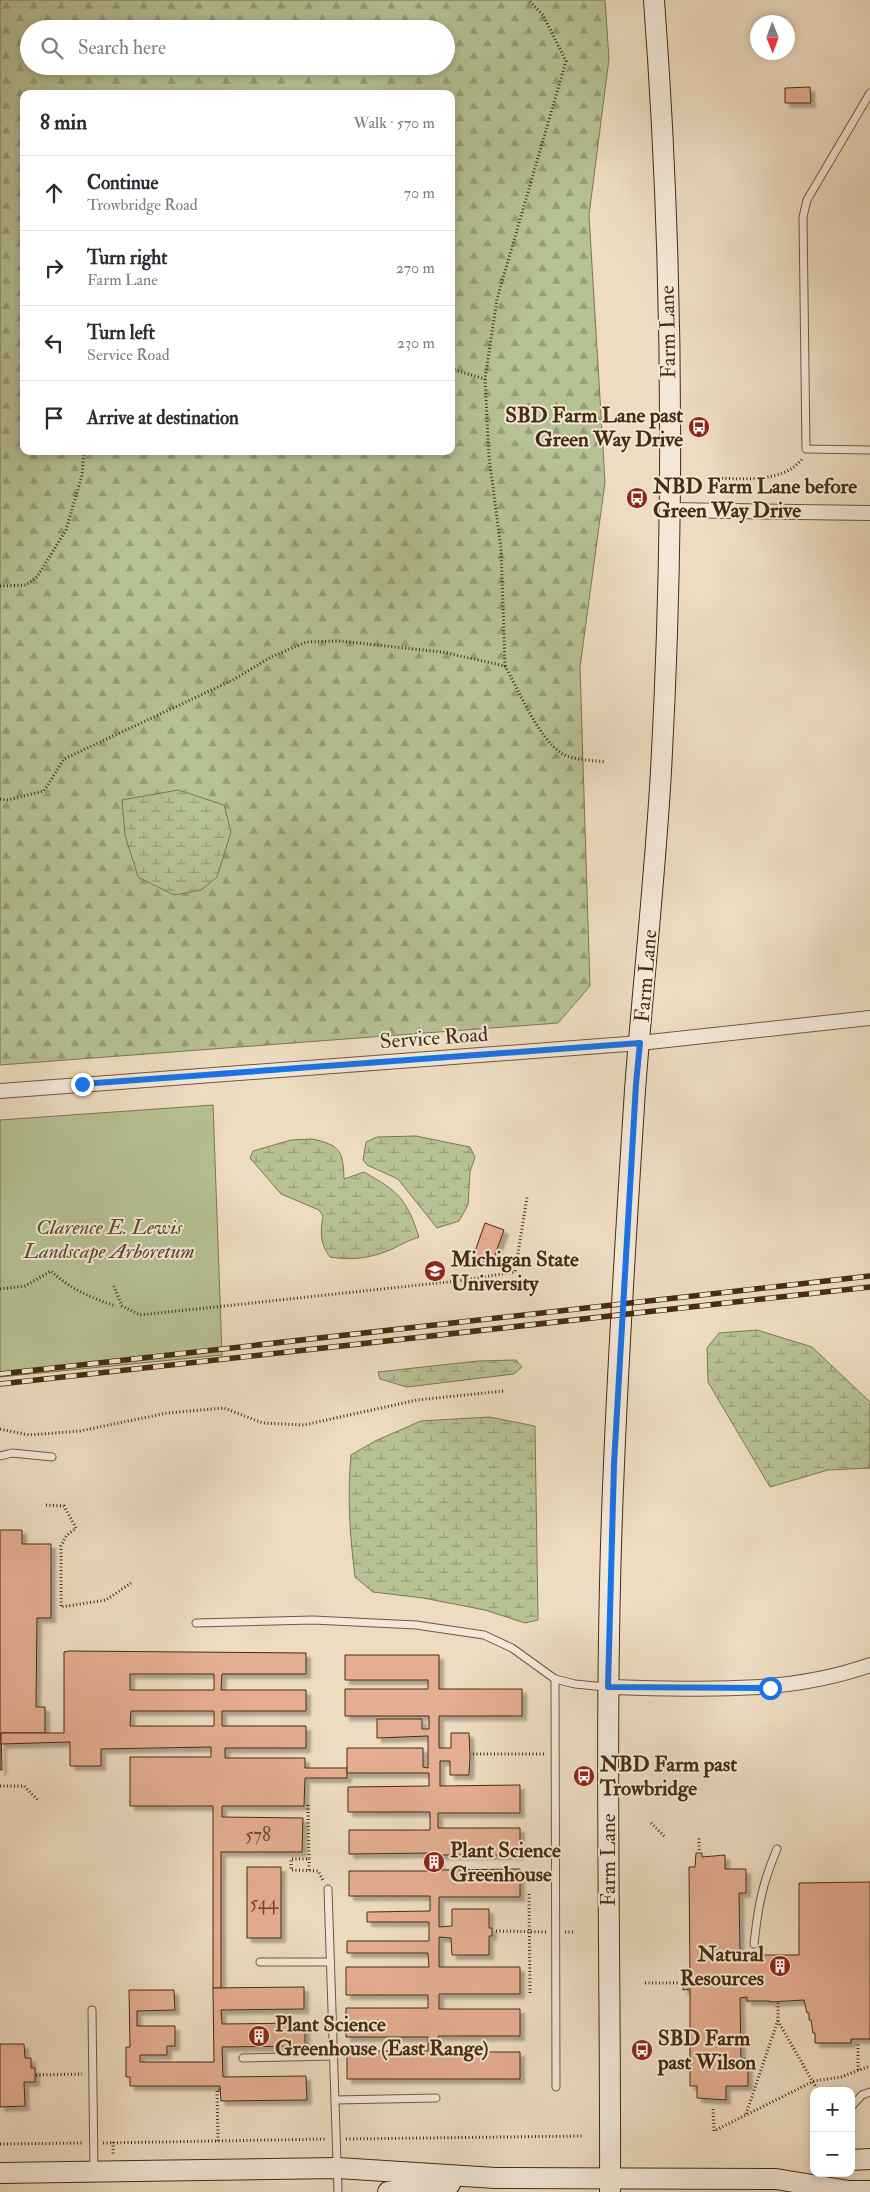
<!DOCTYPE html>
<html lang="en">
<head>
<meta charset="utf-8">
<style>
	:root { --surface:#fff; --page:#f7f7f7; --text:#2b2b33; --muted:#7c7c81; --line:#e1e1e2 }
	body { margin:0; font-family:"IM FELL Double Pica",serif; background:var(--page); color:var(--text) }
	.controls { position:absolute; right:15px; bottom:15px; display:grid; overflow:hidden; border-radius:10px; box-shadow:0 2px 8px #0003 }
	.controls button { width:45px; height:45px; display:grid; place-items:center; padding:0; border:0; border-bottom:1px solid var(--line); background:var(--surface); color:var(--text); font:25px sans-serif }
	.compass { position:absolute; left:750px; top:15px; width:45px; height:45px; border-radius:50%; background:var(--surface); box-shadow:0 2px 8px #0003; rotate:179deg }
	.stop { position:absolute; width:15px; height:15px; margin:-11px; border:4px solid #1a73e8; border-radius:50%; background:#fff }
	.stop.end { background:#1a73e8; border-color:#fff; box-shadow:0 1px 5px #0008 }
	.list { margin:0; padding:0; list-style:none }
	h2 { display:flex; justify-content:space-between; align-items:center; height:65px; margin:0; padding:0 20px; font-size:21px }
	h2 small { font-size:16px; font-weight:400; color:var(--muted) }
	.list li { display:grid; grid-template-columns:32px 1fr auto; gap:15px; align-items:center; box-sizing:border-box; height:75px; padding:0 20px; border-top:1px solid var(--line) }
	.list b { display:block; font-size:19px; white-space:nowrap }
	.list p { margin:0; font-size:16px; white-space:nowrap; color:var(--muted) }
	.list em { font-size:16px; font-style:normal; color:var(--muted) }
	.icon { flex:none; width:28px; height:28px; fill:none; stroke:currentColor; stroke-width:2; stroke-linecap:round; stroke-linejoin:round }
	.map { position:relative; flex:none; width:870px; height:2192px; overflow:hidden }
	.search { position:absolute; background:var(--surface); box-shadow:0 2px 8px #0003; left:20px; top:20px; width:435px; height:55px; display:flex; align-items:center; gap:12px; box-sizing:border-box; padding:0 18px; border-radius:28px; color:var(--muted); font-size:19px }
	.panel { position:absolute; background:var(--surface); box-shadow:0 2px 8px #0003; left:20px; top:90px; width:435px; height:365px; border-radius:10px }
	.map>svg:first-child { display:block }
	.forest { fill:url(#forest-firs); stroke:#7e7652; fill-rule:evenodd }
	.wetland { fill:url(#wetland-marsh); stroke:#7e7652 }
	.green { fill:#b6c194; stroke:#7e7652 }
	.building { fill:#e5ad91; stroke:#462c11; fill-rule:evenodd; filter:url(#shadow) }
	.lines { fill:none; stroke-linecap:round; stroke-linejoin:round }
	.lane-casing { stroke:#70583d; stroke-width:9 }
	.street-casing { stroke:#70583d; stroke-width:16 }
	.secondary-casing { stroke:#462c11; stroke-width:22 }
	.path { stroke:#462c11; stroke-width:3; stroke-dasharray:1 2.5; stroke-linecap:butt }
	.lane { stroke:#f3e8d7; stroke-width:7 }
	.street { stroke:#f3e8d7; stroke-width:14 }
	.secondary { stroke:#f3e8d7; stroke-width:20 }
	.rail-casing { stroke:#462c11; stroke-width:5.5 }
	.rail { stroke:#f3e8d7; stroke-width:4; stroke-dasharray:11; stroke-linecap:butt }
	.route { stroke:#1a73e8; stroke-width:6 }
	.labels { text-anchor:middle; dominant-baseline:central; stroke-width:4; stroke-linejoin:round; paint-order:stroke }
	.number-label { font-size:19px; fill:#6e4c31 }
	.street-label { font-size:21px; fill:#462c11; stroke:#f3e8d7 }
	.poi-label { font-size:21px; font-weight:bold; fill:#462c11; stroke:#f3e8d7; text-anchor:start }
	.park-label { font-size:21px; font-style:italic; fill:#5c4a2b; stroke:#f3e8d7 }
</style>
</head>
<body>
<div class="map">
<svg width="870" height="2192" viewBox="0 0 870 2192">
	<defs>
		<pattern id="forest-firs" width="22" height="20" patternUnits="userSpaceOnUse" patternTransform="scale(1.25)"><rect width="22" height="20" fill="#b6c194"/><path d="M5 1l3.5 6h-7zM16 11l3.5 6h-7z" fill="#969d77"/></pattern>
		<pattern id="wetland-marsh" width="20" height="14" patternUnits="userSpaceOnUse" patternTransform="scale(1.25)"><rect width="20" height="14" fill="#b6c194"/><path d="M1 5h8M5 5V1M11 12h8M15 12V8" fill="none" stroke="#969d77"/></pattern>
		<filter id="shadow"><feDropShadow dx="4.5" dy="4.5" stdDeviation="1" flood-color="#0004"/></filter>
	</defs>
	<rect width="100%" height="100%" fill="#eddcc1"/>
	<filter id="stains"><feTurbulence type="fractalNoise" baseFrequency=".004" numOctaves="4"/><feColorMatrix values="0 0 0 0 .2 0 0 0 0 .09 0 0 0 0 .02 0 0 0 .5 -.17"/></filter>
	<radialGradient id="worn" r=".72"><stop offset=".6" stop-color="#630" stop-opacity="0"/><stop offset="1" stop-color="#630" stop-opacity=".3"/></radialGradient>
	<path class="forest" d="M0 0H605L609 59 589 215 605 482 580 667 590 986 558 1023 0 1065ZM29 29H446V66H29ZM24 94H451V451H24Z"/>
	<g class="wetland">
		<path d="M178 790 224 805 231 832 217 877 201 890 174 895 138 877 125 835 122 800Z"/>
		<path d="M416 1136 470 1147 475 1157 470 1172 468 1205 459 1221 437 1228 398 1179 367 1165 363 1160 366 1142 377 1137Z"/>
		<path d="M312 1139C340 1145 343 1150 344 1179L364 1172C399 1192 406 1198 419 1237 405 1241 395 1249 382 1253 364 1259 348 1260 330 1257 320 1244 320 1232 323 1216L319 1210 281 1194 250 1158 253 1151 291 1140Z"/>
		<path d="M757 1330 812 1347 870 1402V1468L828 1470 770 1487 708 1382 707 1348 719 1333Z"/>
		<path d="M516 1360 522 1367 514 1374 407 1387 380 1379 378 1372 478 1361Z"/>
		<path d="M489 1417 535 1426 538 1620 525 1623 485 1610 423 1598 373 1592 355 1577C350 1536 347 1497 351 1455L375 1441 421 1421Z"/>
	</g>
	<path class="green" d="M213 1105 222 1355 0 1377V1120Z"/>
	<g class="building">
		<path d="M810 87 811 103H785V88Z"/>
		<path d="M485 1223 504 1230 492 1263 473 1257Z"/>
		<path d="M0 1530H22V1544H51V1618H37L36 1707H45V1733H1L2 1770H0Z"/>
		<path d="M69 1651 306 1653V1674H222L221 1690H306V1711H222V1726H306V1748H225V1758H305V1768H347V1778H305L304 1806H222V1817L303 1818 302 1852H221V1988H213V1806H130V1757H211V1747L101 1749V1766H70V1742L1 1744V1733H64V1652ZM130 1674H214V1690H130ZM131 1711H214V1726H130Z"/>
		<path d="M345 1655H439V1689H522V1716H439V1748H451V1733H469L470 1757 469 1775H450V1761H440V1786L520 1785V1813H438V1828H520V1855H439V1870L520 1869V1897H439V1927L452 1926V1909H489V1928H492V1936H489V1955H452L451 1938 439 1937V1967H520V1994H439V2009H520V2036H438V2052H520V2079H347V2051H428V2037H346V2008H428V1995H346V1967H429L428 1953H347V1941H429V1922H367V1912L430 1911V1896H349V1871H430V1853L349 1854V1830H430V1812H348V1787L429 1786V1773H347V1748H423V1767L428 1768V1736L377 1738V1719H422V1729H429V1716H345V1689H428V1680H345Z"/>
		<path d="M696 1853H702V1857L725 1855V1869H746V1893H739L740 1955H799V1883L870 1882V2039H851V2043H815V2033H813L811 2020H809V2013H807L804 2000 770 2002V2001H747V1997L740 1998 741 2059H748V2086H726V2100L697 2098V2086H690V1989L683 1990V1977H690L689 1867H695Z"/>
		<rect x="247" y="1867" width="34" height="71"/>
		<path d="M304 1987V2009L221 2010 222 2024 305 2023V2046L222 2047 223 2077 306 2076 307 2100 221 2101 220 2086H130V2077H126V2047H130L129 1990H174L175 2010 137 2011V2026H175V2046H167V2055H140V2062H214L213 1988Z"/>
		<path d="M0 2044H24L25 2058H31V2068H35V2082H24L25 2106 0 2107Z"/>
	</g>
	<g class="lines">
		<g class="lane-casing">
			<g id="lane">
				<path d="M870 93 807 200 803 217 806 449 870 450"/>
				<path d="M0 1456 12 1453 52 1457"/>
				<path d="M196 1623 313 1620 416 1625 484 1635 512 1648 555 1679 575 1684 606 1687"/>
				<path d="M555 1679 556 2087"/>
				<path d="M328 1889 338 2192"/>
				<path d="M754 1944C758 1907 762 1884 777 1849"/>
				<path d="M260 1962H330"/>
				<path d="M92 2010 94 2171"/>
				<path d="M243 2058 333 2056"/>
				<path d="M335 2100 436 2098"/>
				<path d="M851 2107 862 2095 870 2092"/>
			</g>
		</g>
		<g class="street-casing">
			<g id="street">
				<path d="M669 510 870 513"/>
				<path d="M0 1091 640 1043 870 1018"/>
				<path d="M608 1687C697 1689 785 1695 870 1665"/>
			</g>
		</g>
		<g class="secondary-casing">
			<g id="secondary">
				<path d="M851 2160 870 2159"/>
				<path d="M0 2173 338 2168 495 2178 776 2179 849 2191H870"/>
				<path d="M388 2192 450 2184"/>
				<path d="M610 2192C611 1949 603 1707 614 1464 619 1340 627 1215 635 1090 643 984 655 878 661 771 675 515 673 256 654 0"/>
			</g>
		</g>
		<g class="path">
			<path d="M451 369 485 379"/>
			<path d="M708 478C737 478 782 485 802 459"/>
			<path d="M0 586 26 585 37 577 66 530 82 475 84 451"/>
			<path d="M505 666C519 691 538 737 561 753 574 761 592 760 606 762"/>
			<path d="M0 799 8 800 44 791 64 759 233 680 271 657 306 642 339 641 442 652 505 666 501 549 489 457 485 379 497 299 566 61 543 15 528 0"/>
			<path d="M114 1286 122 1306 140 1315 457 1281 515 1272 527 1197"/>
			<path d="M0 1289 25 1286 51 1271C70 1289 91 1298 116 1306"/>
			<path d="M0 1429 29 1435 80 1431 167 1413 224 1408 263 1423 304 1425 417 1400 504 1391"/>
			<path d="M46 1505 64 1506 76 1528 66 1536 61 1546V1607L106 1600 131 1583"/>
			<path d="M473 1754H544"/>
			<path d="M0 1786H24L39 1801"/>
			<path d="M308 1805 309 1859H291V1870L318 1871 323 1880"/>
			<path d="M651 1823 665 1837"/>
			<path d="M699 1850V1837"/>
			<path d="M309 1870V1859"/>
			<path d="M529 1894 530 1993"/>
			<path d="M496 1931 546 1932"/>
			<path d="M565 1932H574"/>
			<path d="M645 1983H678"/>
			<path d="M778 2021 818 2091"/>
			<path d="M858 2070V2043"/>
			<path d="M36 2075 82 2074"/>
			<path d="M713 2109 714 2131 814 2081 841 2077 870 2066"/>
			<path d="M746 2114 778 2020V2002"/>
			<path d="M346 2139 584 2136"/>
			<path d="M218 2141 217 2090H221"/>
			<path d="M113 2142V2156"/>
			<path d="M103 2143 327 2139"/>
			<path d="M0 2144 84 2143"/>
		</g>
		<use href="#lane" class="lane"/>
		<use href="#street" class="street"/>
		<use href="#secondary" class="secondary"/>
		<g class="rail-casing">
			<g id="rail">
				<path d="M0 1374 870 1276"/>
				<path d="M0 1384 870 1287"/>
			</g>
		</g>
		<use href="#rail" class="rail"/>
	</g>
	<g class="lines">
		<path class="route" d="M82 1084 640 1043 636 1084 614 1464 608 1687 770 1688"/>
	</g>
	<defs>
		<g id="bus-disc" transform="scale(1.125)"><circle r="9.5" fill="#8f2418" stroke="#f3e8d7"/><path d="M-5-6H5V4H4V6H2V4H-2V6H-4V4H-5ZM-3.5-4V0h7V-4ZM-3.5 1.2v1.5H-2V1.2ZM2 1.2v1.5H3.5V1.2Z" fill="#fff"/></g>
		<g id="university-disc" transform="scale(1.125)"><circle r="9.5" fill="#8f2418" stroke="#f3e8d7"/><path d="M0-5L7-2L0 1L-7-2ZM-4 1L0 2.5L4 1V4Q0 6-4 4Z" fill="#fff"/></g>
		<g id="building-disc" transform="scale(1.125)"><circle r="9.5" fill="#8f2418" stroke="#f3e8d7"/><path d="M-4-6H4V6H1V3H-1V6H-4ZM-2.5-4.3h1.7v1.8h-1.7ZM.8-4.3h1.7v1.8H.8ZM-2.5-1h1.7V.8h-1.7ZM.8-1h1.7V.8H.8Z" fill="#fff"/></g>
	</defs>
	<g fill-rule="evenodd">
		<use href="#bus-disc" x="699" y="427"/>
		<use href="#bus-disc" x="637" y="498"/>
		<use href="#university-disc" x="435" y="1271"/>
		<use href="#bus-disc" x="584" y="1776"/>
		<use href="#building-disc" x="434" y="1862"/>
		<use href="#building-disc" x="780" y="1966"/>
		<use href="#building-disc" x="259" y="2036"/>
		<use href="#bus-disc" x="642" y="2050"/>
	</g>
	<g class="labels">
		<g class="number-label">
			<text x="258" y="1835">578</text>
			<text x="264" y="1903">544</text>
		</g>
		<g class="street-label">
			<text transform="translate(668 332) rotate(-91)">Farm Lane</text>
			<text transform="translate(646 976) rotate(-85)">Farm Lane</text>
			<text transform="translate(434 1038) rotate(-4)">Service Road</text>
			<text transform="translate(608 1860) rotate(-90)">Farm Lane</text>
		</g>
		<g class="poi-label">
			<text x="683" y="415" text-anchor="end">SBD Farm Lane past<tspan x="683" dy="24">Green Way Drive</tspan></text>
			<text x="653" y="486">NBD Farm Lane before<tspan x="653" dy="24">Green Way Drive</tspan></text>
			<text x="451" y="1259">Michigan State<tspan x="451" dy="24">University</tspan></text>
			<text x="600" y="1764">NBD Farm past<tspan x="600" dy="24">Trowbridge</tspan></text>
			<text x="450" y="1850">Plant Science<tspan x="450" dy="24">Greenhouse</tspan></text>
			<text x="764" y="1954" text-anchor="end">Natural<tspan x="764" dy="24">Resources</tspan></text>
			<text x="275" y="2024">Plant Science<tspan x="275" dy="24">Greenhouse (East Range)</tspan></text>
			<text x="658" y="2038">SBD Farm<tspan x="658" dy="24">past Wilson</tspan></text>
		</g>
		<g class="park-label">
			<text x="109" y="1227">Clarence E. Lewis<tspan x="109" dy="24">Landscape Arboretum</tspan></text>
		</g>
	</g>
	<rect width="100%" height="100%" filter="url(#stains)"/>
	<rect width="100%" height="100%" fill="url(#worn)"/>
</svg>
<div class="controls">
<button>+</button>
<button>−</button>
</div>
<svg class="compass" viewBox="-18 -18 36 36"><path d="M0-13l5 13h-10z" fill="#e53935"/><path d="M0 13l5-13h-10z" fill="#7c7c81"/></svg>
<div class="stop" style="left:770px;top:1688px"></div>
<div class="stop end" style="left:82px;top:1084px"></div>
<div class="search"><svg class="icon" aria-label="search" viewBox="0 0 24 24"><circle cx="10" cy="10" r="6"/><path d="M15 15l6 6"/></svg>Search here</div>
<section class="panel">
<h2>8 min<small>Walk · 570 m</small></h2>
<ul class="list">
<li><svg class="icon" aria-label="ahead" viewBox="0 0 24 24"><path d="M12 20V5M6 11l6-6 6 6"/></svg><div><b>Continue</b><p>Trowbridge Road</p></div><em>70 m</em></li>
<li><svg class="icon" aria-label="right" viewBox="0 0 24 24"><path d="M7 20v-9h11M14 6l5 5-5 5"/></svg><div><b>Turn right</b><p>Farm Lane</p></div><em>270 m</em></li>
<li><svg class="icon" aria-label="left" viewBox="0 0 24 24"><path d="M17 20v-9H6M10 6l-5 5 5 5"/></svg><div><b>Turn left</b><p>Service Road</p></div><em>230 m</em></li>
<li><svg class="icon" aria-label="arrive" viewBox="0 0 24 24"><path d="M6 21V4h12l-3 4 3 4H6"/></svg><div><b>Arrive at destination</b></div></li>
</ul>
</section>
</div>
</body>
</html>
